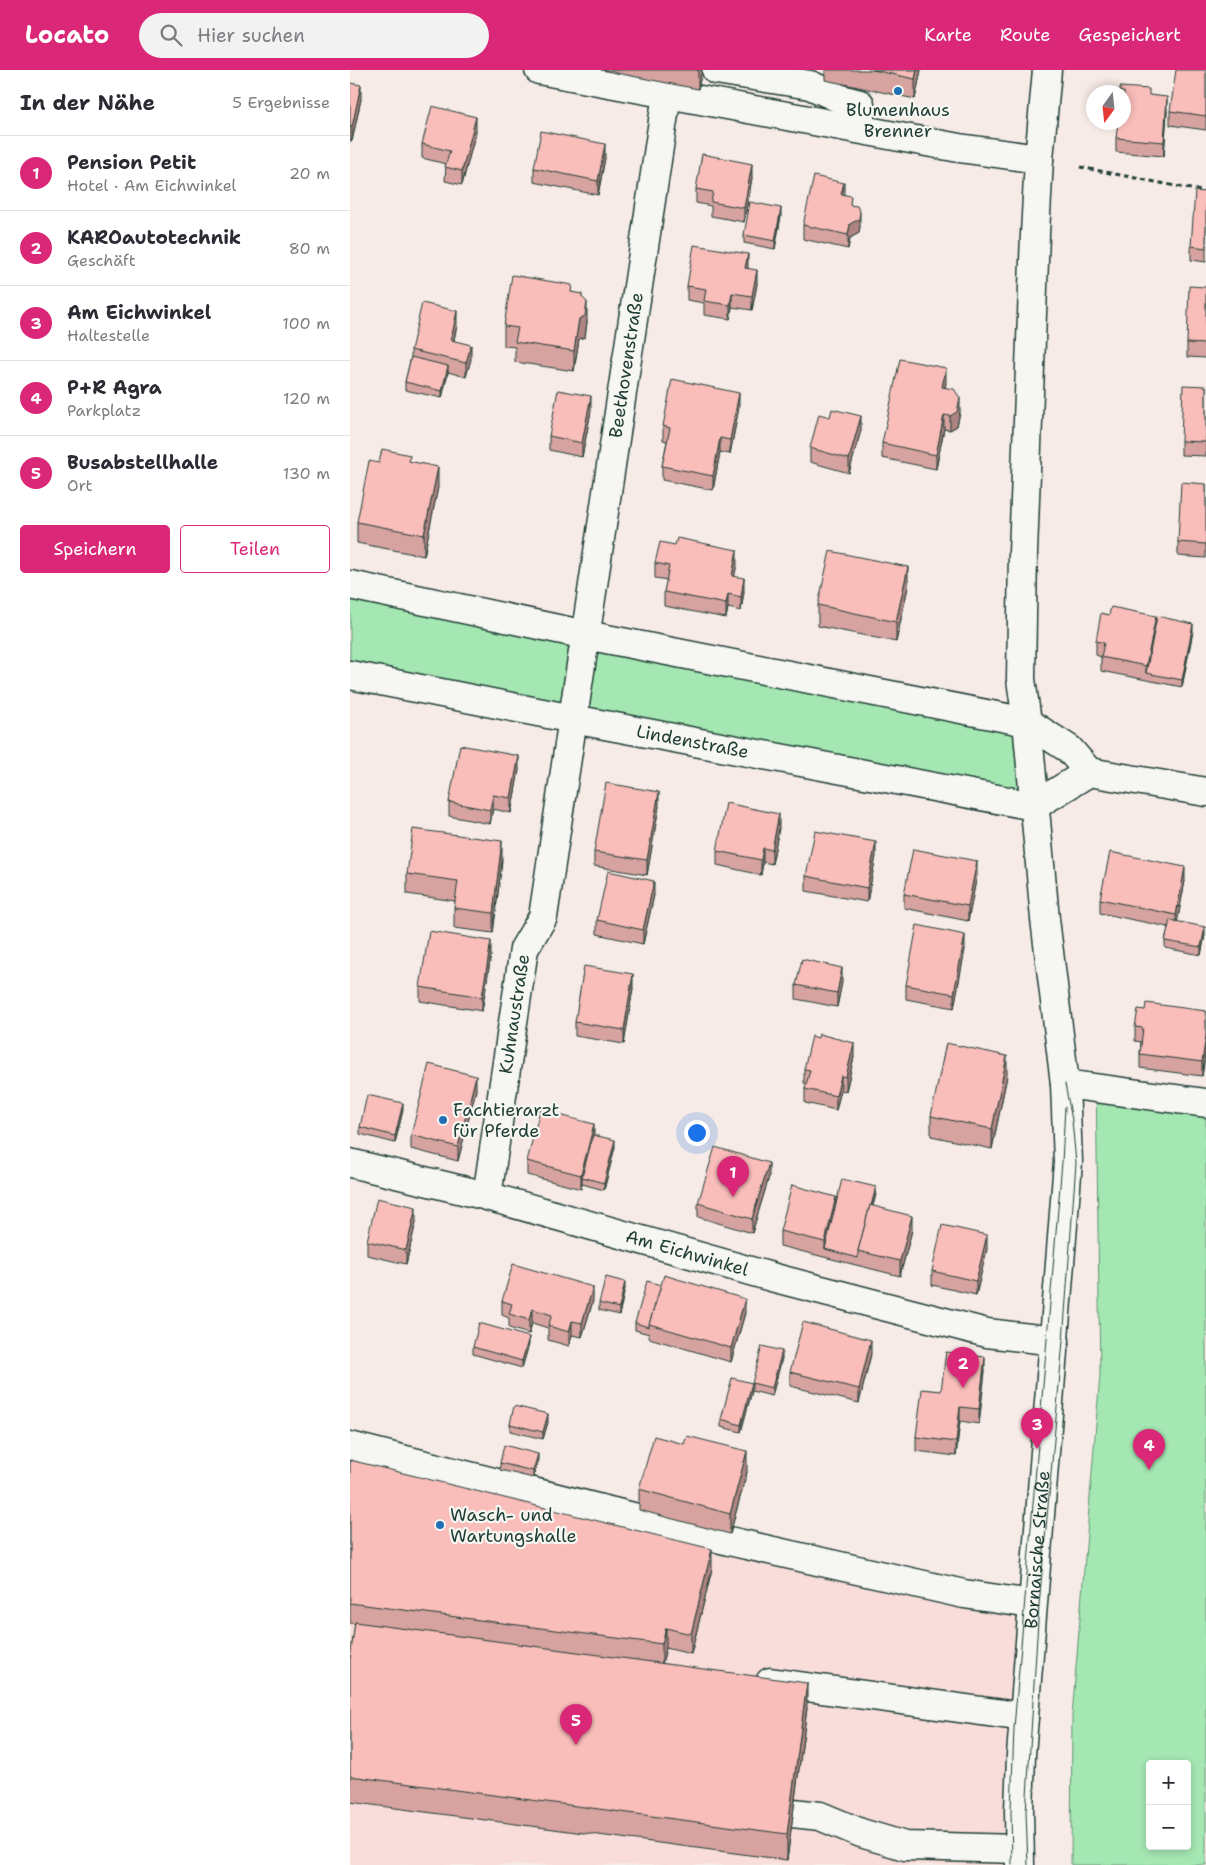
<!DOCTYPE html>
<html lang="de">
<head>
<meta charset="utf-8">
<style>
	:root { --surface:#fff; --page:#f2f2f3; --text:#2b2b33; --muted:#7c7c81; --line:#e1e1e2; --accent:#db2777 }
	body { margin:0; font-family:"Shantell Sans",sans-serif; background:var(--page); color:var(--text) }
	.controls { position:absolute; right:15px; bottom:15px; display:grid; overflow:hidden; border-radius:5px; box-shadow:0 2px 8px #0003 }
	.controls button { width:45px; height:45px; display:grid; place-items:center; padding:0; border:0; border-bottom:1px solid var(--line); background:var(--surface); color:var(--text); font:25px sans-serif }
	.compass { position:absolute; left:736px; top:15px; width:45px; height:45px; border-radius:50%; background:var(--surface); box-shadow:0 2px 8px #0003; rotate:195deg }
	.you { position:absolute; left:346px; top:1062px; width:18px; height:18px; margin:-12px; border:4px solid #fff; border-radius:50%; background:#1a73e8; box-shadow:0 0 0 8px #1a73e833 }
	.badge { display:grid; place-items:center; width:32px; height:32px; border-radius:50%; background:var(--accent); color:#fff; font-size:16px; font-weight:700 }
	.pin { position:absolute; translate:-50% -41px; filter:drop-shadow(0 1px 2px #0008) }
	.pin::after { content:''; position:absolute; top:26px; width:18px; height:15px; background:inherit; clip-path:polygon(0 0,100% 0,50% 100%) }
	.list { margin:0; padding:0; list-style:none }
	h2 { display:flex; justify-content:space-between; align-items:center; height:65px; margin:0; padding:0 20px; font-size:21px }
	h2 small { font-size:16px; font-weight:400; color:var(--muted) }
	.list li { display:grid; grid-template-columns:32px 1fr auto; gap:15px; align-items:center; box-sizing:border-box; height:75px; padding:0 20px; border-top:1px solid var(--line) }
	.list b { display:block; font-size:19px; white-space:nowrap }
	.list p { margin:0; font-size:16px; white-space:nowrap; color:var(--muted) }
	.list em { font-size:16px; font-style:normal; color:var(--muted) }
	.actions { display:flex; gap:10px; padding:15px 20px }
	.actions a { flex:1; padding:11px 0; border:1px solid var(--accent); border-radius:5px; text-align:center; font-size:18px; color:var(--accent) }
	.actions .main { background:var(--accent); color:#fff }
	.icon { flex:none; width:28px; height:28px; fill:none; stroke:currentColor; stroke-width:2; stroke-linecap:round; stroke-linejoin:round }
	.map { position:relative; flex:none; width:856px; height:1795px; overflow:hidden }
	header { display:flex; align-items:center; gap:30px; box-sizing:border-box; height:70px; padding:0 25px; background:var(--accent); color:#fff }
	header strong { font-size:24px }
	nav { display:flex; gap:28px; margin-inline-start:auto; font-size:18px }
	.search { width:350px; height:45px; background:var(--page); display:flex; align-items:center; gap:12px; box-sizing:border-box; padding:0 18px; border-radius:28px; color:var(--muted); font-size:19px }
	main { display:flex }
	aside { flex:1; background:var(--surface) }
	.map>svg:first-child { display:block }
	.built { fill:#f8ddda }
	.green { fill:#a4e7b2; stroke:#629273; fill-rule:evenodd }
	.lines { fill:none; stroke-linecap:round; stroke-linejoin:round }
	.minor-casing { stroke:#1f3d34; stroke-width:31 }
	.major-casing { stroke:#1f3d34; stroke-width:31 }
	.path { stroke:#1f3d34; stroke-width:3; stroke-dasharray:5 4; stroke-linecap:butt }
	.minor { stroke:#f6f6f2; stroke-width:28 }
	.major { stroke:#f6f6f2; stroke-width:28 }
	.tram { stroke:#1f3d34; stroke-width:1 }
	.wall { fill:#d6a3a0; stroke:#1f3d34 }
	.shaded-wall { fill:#ae8482; stroke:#1f3d34 }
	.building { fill:#f9bdba; stroke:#1f3d34 }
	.poi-dot { fill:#1f6fb2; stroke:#f6f6f2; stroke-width:2 }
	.labels { text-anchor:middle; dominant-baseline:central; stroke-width:4.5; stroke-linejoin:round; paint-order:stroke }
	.poi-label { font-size:18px; fill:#1f3d34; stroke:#f6f6f2; text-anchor:start }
	.street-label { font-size:18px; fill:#1f3d34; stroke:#f6f6f2 }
</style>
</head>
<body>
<header>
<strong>Locato</strong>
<div class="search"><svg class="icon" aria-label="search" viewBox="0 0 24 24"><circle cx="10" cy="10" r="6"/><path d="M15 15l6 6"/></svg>Hier suchen</div>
<nav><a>Karte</a><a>Route</a><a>Gespeichert</a></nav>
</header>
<main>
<aside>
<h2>In der Nähe<small>5 Ergebnisse</small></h2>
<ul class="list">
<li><span class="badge">1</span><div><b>Pension Petit</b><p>Hotel · Am Eichwinkel</p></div><em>20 m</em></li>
<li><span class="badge">2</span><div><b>KAROautotechnik</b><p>Geschäft</p></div><em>80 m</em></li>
<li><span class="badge">3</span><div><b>Am Eichwinkel</b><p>Haltestelle</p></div><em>100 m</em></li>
<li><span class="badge">4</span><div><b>P+R Agra</b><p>Parkplatz</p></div><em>120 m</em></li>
<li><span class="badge">5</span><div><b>Busabstellhalle</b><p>Ort</p></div><em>130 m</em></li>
</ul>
<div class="actions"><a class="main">Speichern</a><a>Teilen</a></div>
</aside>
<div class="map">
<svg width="856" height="1795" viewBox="0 0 856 1795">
	<rect width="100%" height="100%" fill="#f7ebe7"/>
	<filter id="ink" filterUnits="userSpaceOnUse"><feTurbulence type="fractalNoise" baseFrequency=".02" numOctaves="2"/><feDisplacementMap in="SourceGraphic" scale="10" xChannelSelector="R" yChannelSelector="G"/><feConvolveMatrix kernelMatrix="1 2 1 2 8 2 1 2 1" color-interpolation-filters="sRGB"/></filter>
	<g filter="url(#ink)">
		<path class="built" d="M0 1376 676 1533 670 1795H0Z"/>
		<g class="green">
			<path d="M0 515 677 652 684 736 0 605Z"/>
			<path d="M746 1007 856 1021V1795H721L722 1646 750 1305ZM800 1694H837V1776H800Z"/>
		</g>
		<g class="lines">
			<g class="minor-casing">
				<g id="minor">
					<path d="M189 0 609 78 689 89"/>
					<path d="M366 0 460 15 491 29 510 34V59"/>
					<path d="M0 515 236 565 677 652 719 679 739 702"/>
					<path id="s1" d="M0 605 223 649 684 736 739 702 856 722"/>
					<path d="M715 1014 856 1033"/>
					<path id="s2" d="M0 1093 137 1126 425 1208 637 1263 705 1271"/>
					<path id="s3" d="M137 1126 174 879 193 847 317 24"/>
					<path d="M0 1376 379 1471 614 1524 682 1534"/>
					<path d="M420 1612 674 1647"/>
					<path d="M443 1743 470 1746 511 1763 555 1776 669 1779"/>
				</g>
			</g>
			<g class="major-casing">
				<g id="major">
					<path id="s4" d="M670 1795 669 1741 671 1685 718 1092 715 1014 695 849 677 652 671 609 673 483 685 164 689 89 697 0"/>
				</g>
			</g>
			<path class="path" d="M730 97 856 122"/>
			<use href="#minor" class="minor"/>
			<use href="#major" class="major"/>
			<g class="tram">
				<path d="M662 1795 661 1741 664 1658 712 1092 715 1037"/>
				<path d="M678 1795 676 1742 689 1535 713 1271 726 1093 722 1050 715 1014"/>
			</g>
		</g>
		<g class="wall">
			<path d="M251 0H352L348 19Z"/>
			<path d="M475 0H571L565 29 475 10Z"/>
			<path d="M856 0V60L820 55V41Z"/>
			<path d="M0 13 11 29 2 71H0Z"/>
			<path d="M799 25 817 41 814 86 766 82V68Z"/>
			<path d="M126 61 112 115 95 111 96 94 72 88V74Z"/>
			<path d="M255 88 248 125 184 112V98Z"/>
			<path d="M402 108 394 152 361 146V136L346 133V119Z"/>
			<path d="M856 122V192L841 190V176Z"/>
			<path d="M494 125 501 135 510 156 509 163 500 168 498 179 453 169V155Z"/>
			<path d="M431 146 425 179 394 173V165Z"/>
			<path d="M398 198 407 214 402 240 382 237 380 249 354 245V233L337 230V216Z"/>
			<path d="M856 217V288L837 287V273Z"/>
			<path d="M222 222 232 228 237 252 235 267 229 269 224 301 165 292V277L154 276V256Z"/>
			<path d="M107 255 104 270 121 289 116 307 98 302 92 328 55 320V312L61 287V280Z"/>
			<path d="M596 313 595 317 610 342 607 356 600 360 594 359 586 399 532 388V373Z"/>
			<path d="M856 316V386L831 385V371Z"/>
			<path d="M389 337 380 384 370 382 363 420 312 410V396L317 371 313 370V356Z"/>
			<path d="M241 341 232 387 199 380V366Z"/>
			<path d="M480 347 511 360 499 403 460 392V378Z"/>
			<path d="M60 391 88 417 74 486 7 473V452L29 393Z"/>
			<path d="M856 414V488L828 486V472Z"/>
			<path d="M305 493 387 494 384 506 394 522 391 541 378 538 376 548 314 536V522L317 510 305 508Z"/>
			<path d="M558 517 546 572 468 556V535Z"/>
			<path d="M759 545 806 551 843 561 832 617 751 601V587L746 585V571Z"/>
			<path d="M169 700 161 743 143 739 140 754 99 746V732Z"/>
			<path d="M309 736 297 805 244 796V782Z"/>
			<path d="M429 758 422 794 413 792 411 805 367 795V781Z"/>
			<path d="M526 786 517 832 456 821V806Z"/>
			<path d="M152 791 143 863 104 858V838L105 831 57 824V804Z"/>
			<path d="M627 805 618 851 554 838V824Z"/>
			<path d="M835 811 827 852 855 865 851 885 815 878V871L818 857 750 843V829Z"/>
			<path d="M304 825 293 874 247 864V850Z"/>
			<path d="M615 879 604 938 556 929V915Z"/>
			<path d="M141 885 132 941 70 931V917Z"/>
			<path d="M492 912 487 937 446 929V915Z"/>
			<path d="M283 918 274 974 225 966V952Z"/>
			<path d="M795 940 856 941V980L852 1006 790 998V984L791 972 785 971V957Z"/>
			<path d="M504 987 496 1021 491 1020 486 1040 455 1033V1019L457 1014 454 1013V999Z"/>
			<path d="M657 1006 642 1079 581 1066V1046Z"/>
			<path d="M126 1020 108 1091 61 1079V1065Z"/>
			<path d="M53 1040 45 1073 10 1064V1057Z"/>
			<path d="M244 1065 265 1077 254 1120 232 1114 231 1119 177 1105V1091Z"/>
			<path d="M419 1107 402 1163 348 1147V1133Z"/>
			<path d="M526 1124 523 1136 562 1160 550 1206 430 1176V1161L486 1133Z"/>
			<path d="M66 1152 56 1194 17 1185V1171Z"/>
			<path d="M637 1179 626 1225 582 1215V1201Z"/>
			<path d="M311 1215 395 1243 381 1292 299 1268V1264L285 1260V1253Z"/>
			<path d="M275 1219 269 1245 249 1240V1233Z"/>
			<path d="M152 1231H243L232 1267 222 1265 219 1276 198 1270V1258L182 1253 179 1264 159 1258V1248L152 1245Z"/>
			<path d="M179 1274 172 1298 123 1284V1277Z"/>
			<path d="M521 1284 509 1333 440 1316V1302Z"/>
			<path d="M432 1288 422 1326 402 1321 391 1362 371 1357V1349L402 1313Z"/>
			<path d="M635 1301 629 1354 610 1351 606 1386 566 1381V1367L591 1321Z"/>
			<path d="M198 1352 193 1369 160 1361V1354Z"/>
			<path d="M334 1374 397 1402 380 1464 289 1440V1419Z"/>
			<path d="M0 1390 362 1499 341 1584 316 1578 312 1593 457 1638 437 1790 0 1732V1589L5 1554 0 1553Z"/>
			<path d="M188 1391 183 1408 150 1400V1393Z"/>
		</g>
		<g class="shaded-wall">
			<path d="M348 0H352L348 19Z"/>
			<path d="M567 0H571L565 29V9Z"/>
			<path d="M11 15V29L2 71V57Z"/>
			<path d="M817 27V41L814 86V72Z"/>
			<path d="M126 47V61L112 115V101Z"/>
			<path d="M255 74V88L248 125V111Z"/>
			<path d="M402 94V108L394 152V138Z"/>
			<path d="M494 113V127L491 124Z"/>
			<path d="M431 138V146L425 179V171Z"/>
			<path d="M510 142V156L509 163 500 168 498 179V165L500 154Z"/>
			<path d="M398 184V198L395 212V198Z"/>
			<path d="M407 200V214L402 240V226Z"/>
			<path d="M382 223V237L380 249V235Z"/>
			<path d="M237 232V252L235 267 229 269 224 301V281L229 249Z"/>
			<path d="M107 241V255L101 284V270Z"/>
			<path d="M121 275V289L116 307V293Z"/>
			<path d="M98 296V303L92 328V321Z"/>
			<path d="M596 298V313L592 331V317Z"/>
			<path d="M389 323V337L380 384V370Z"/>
			<path d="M241 326V341L232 387V373Z"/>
			<path d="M610 328V342L607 356 600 360V346Z"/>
			<path d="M594 345V359L586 399V385Z"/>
			<path d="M511 346V360L499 403V389Z"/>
			<path d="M370 368V382L363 420V406Z"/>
			<path d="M88 397V417L74 486V465Z"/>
			<path d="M387 480V494L382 520V506Z"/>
			<path d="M558 497V517L546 572V552Z"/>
			<path d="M394 508V522L391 541V527Z"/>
			<path d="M378 524V538L376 548V534Z"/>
			<path d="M806 546V560L796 603V596Z"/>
			<path d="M843 554V561L832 617V610Z"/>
			<path d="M169 686V700L161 743V728Z"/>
			<path d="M309 722V736L297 805V790Z"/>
			<path d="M143 725V739L140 754V740Z"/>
			<path d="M429 744V758L422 794V780Z"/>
			<path d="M152 771V791L143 863V843Z"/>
			<path d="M526 772V786L517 832V818Z"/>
			<path d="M413 778V792L411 805V790Z"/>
			<path d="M627 791V805L618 851V836Z"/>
			<path d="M835 797V811L826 859V845Z"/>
			<path d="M304 811V825L293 874V860Z"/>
			<path d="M855 857V865L851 885V877Z"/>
			<path d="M615 865V879L604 938V924Z"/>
			<path d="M141 871V885L132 941V927Z"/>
			<path d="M492 898V912L487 937V923Z"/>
			<path d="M283 904V918L274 974V960Z"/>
			<path d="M856 966V980L852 1006V992Z"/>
			<path d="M504 973V987L496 1021V1007Z"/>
			<path d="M657 986V1006L642 1079V1059Z"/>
			<path d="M126 1006V1020L108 1091V1077Z"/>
			<path d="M491 1006V1020L486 1040V1026Z"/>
			<path d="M53 1033V1040L45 1073V1066Z"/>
			<path d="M244 1054V1068L232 1107V1114L231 1119V1105Z"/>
			<path d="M265 1070V1077L254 1120V1113Z"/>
			<path d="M419 1093V1107L402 1163V1149Z"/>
			<path d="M526 1117V1124L511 1182 510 1181Z"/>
			<path d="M486 1127V1141L475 1179V1172Z"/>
			<path d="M66 1137V1152L56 1194V1180Z"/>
			<path d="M562 1146V1160L550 1206V1191Z"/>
			<path d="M637 1165V1179L626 1225V1211Z"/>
			<path d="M275 1212V1219L269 1245V1238Z"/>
			<path d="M243 1217V1231L232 1267V1253Z"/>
			<path d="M395 1229V1243L381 1292V1278Z"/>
			<path d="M182 1239V1253L179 1264V1250Z"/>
			<path d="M222 1251V1265L219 1276V1262Z"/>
			<path d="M179 1267V1274L172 1298V1291Z"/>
			<path d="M521 1270V1284L509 1333V1319Z"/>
			<path d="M432 1281V1288L422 1326V1318Z"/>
			<path d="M635 1287V1301L629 1354V1339Z"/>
			<path d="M402 1313V1321L391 1362V1355Z"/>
			<path d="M610 1337V1351L606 1386V1372Z"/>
			<path d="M198 1344V1352L193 1369V1362Z"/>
			<path d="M397 1381V1402L380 1464V1444Z"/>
			<path d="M188 1384V1391L183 1408V1401Z"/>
			<path d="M362 1479V1499L341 1584V1564Z"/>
			<path d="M316 1558V1578L312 1594V1574Z"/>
			<path d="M457 1613V1638L437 1790V1764Z"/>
		</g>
		<g class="building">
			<path d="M523 0H567L565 9Z"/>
			<path d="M826 0H856V46L820 41Z"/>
			<path d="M0 13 11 15 2 57H0Z"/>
			<path d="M770 17 799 19V25L817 27 814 72 766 68 768 52H774V22H770Z"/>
			<path d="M82 36 126 47 112 101 95 97 100 81 72 74Z"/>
			<path d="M191 61 255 74 248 111 184 98Z"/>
			<path d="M352 84 402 94 394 138 361 132 363 122 346 119Z"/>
			<path d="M464 106 494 113 491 124 501 126 500 135 507 136 510 142 509 149 500 154 498 165 453 155Z"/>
			<path d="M845 121 856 122V178L841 176Z"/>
			<path d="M400 132 431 138 425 171 394 165Z"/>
			<path d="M344 175 398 184 395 198 407 200 402 226 382 223 380 235 354 231 356 219 337 216Z"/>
			<path d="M162 205 222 215 221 222 232 224V227L237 232 235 246 229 249 224 281 165 272 168 258 154 256Z"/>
			<path d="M839 216 856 217V274L837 273Z"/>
			<path d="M72 233 107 241 101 270 121 275 116 293 61 280Z"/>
			<path d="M61 287 98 296 92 321 55 312Z"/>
			<path d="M550 289 596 298 592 317 604 319 610 328 607 342 600 346 594 345 586 385 532 373Z"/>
			<path d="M322 309 389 323 380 370 370 368 363 406 312 396 320 358 313 356Z"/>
			<path d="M833 315 856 316V372L831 371Z"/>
			<path d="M208 320 241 326 232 373 199 366Z"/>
			<path d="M482 339 511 346 499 389 460 378 469 344 480 347Z"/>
			<path d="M32 379 60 385 59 391 88 397 74 465 7 452 19 391 29 393Z"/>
			<path d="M831 412 856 414V474L828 472Z"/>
			<path d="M327 468 387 480 382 506 394 508 391 527 378 524 376 534 314 522 319 496 305 493 310 472 325 475Z"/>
			<path d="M480 481 558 497 546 552 468 535Z"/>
			<path d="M761 537 806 546 796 596 751 587 754 573 746 571 751 543 759 545Z"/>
			<path d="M807 546 843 554 832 610 796 603Z"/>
			<path d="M110 675 169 686 161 728 143 725 140 740 99 732Z"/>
			<path d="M256 713 309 722 297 790 244 782Z"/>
			<path d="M376 733 429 744 422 780 413 778 411 790 367 781Z"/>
			<path d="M63 759 152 771 143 843 104 838 108 811 57 804Z"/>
			<path d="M465 761 526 772 517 818 456 806Z"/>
			<path d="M563 779 627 791 618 836 554 824Z"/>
			<path d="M760 782 835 797 826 845 750 829Z"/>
			<path d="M258 801 304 811 293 860 247 850Z"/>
			<path d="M820 850 855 857 851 877 815 871Z"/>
			<path d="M567 855 615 865 604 924 556 915Z"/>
			<path d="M79 861 141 871 132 927 70 917Z"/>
			<path d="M452 889 492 898 487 923 446 915Z"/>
			<path d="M234 896 283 904 274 960 225 952Z"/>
			<path d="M796 933 856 941V966L852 992 790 984 793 958 785 957 788 939 795 940Z"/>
			<path d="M469 964 504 973 496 1007 491 1006 486 1026 455 1019 460 1000 454 999 462 966 468 968Z"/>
			<path d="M596 973 657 986 642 1059 581 1046Z"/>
			<path d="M79 994 126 1006 108 1077 61 1065Z"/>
			<path d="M17 1025 53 1033 45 1066 10 1057Z"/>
			<path d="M190 1040 244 1054 231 1105 177 1091Z"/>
			<path d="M243 1065 265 1070 254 1113 232 1107Z"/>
			<path d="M365 1077 419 1093 402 1149 348 1133Z"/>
			<path d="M492 1109 526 1117 521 1136 520 1135 508 1181V1188L475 1179Z"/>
			<path d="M442 1115 486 1127 475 1172 430 1161Z"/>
			<path d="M27 1128 66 1137 56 1180 17 1171Z"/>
			<path d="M520 1135 562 1146 550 1191 508 1181Z"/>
			<path d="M592 1155 637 1165 626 1211 582 1201Z"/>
			<path d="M163 1194 243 1217 232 1253 222 1251 219 1262 198 1256 202 1245 182 1239 179 1250 159 1244 162 1234 152 1231Z"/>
			<path d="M314 1205 395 1229 381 1278 299 1254Z"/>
			<path d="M256 1207 275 1212 269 1238 249 1233Z"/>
			<path d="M297 1211 311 1215 299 1254V1257L285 1253Z"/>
			<path d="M453 1252 521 1270 509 1319 440 1302Z"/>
			<path d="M129 1253 179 1267 172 1291 123 1277Z"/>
			<path d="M412 1276 432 1281 422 1318 402 1313 391 1355 371 1349 382 1308 402 1313Z"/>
			<path d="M596 1282 635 1287 629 1339 610 1337 606 1372 566 1367 572 1319 591 1321Z"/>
			<path d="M164 1336 198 1344 193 1362 160 1354Z"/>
			<path d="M304 1366 334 1374 337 1366 397 1381 380 1444 289 1419Z"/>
			<path d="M154 1375 188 1384 183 1401 150 1393Z"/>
			<path d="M0 1390 362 1479 341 1564 316 1558 312 1574 0 1533Z"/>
			<path d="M5 1552 457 1613 437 1764 0 1706V1589Z"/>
		</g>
	</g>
	<g class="poi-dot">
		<circle cx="548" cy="21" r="5"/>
		<circle cx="93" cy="1050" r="5"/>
		<circle cx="90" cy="1455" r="5"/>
	</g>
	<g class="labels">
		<g class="poi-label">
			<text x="548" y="40" text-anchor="middle">Blumenhaus<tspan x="548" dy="21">Brenner</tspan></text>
			<text x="103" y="1040">Fachtierarzt<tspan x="103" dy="21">für Pferde</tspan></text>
			<text x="100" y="1445">Wasch- und<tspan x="100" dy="21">Wartungshalle</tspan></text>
		</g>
		<g class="street-label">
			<text stroke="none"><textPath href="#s3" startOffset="845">Beethovenstraße</textPath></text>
			<text stroke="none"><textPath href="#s1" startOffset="349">Lindenstraße</textPath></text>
			<text stroke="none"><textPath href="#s3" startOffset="184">Kuhnaustraße</textPath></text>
			<text stroke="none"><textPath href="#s2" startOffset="349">Am Eichwinkel</textPath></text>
			<text stroke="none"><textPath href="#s4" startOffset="316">Bornaische Straße</textPath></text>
		</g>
	</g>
</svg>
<div class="controls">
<button>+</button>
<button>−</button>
</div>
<svg class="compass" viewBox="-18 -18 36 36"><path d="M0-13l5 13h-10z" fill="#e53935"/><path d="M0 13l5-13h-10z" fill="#7c7c81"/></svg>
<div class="you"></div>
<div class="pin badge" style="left:383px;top:1127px">1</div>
<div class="pin badge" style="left:613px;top:1318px">2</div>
<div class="pin badge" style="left:687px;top:1379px">3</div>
<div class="pin badge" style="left:799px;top:1400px">4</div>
<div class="pin badge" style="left:226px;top:1675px">5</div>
</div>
</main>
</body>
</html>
